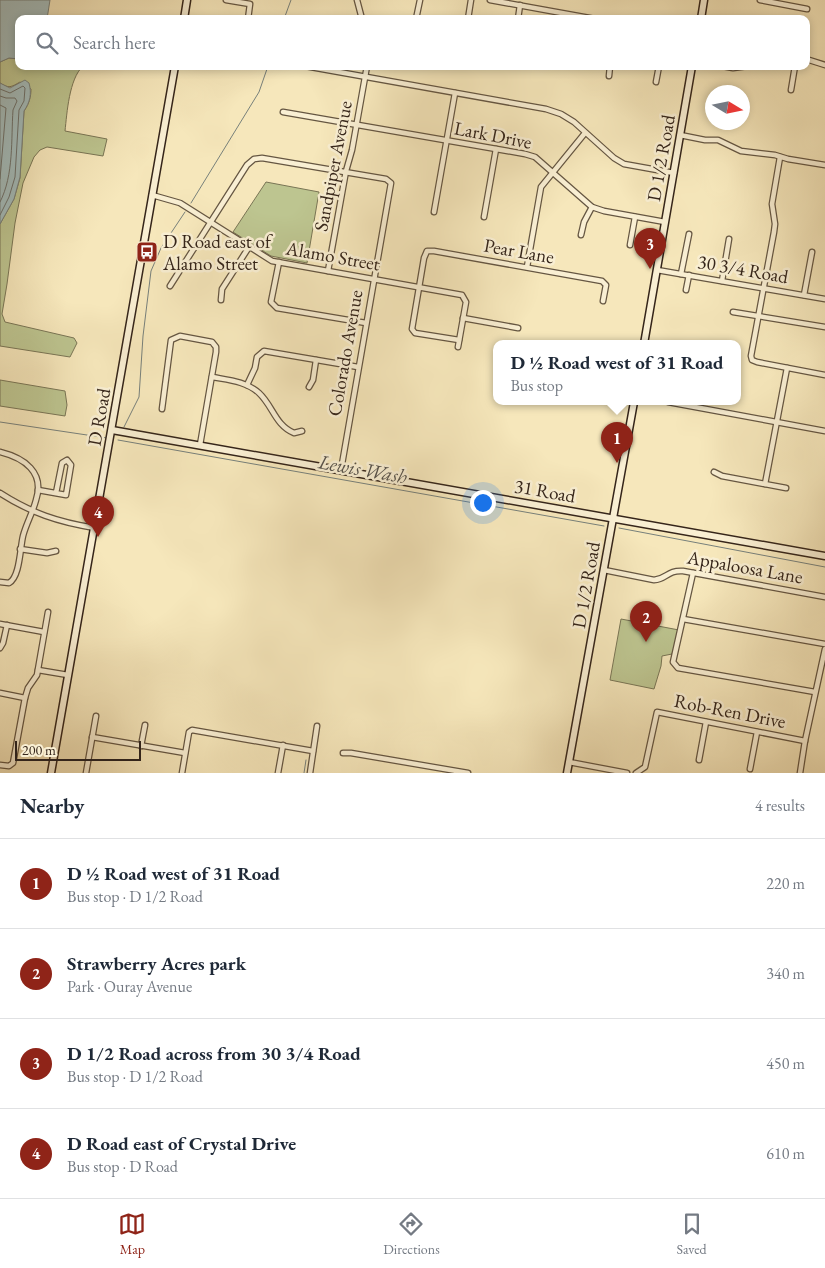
<!DOCTYPE html>
<html lang="en">
<head>
<meta charset="utf-8">
<style>
	:root { --surface:#fff; --page:#f2f2f3; --text:#1f2937; --muted:#747a83; --line:#e0e1e3; --accent:#8f2418 }
	body { margin:0; font-family:"EB Garamond",serif; background:var(--page); color:var(--text) }
	.compass { position:absolute; left:705px; top:85px; width:45px; height:45px; border-radius:50%; background:var(--surface); box-shadow:0 2px 8px #0003; rotate:100deg }
	.scale { position:absolute; left:15px; bottom:12px; width:126px; box-sizing:border-box; padding-left:5px; border:2px solid #35251a; border-top:0; font-size:14px; line-height:18px; white-space:nowrap; color:#35251a; -webkit-text-stroke:4px #f9efd3; paint-order:stroke }
	.you { position:absolute; left:482px; top:502px; width:18px; height:18px; margin:-12px; border:4px solid #fff; border-radius:50%; background:#1a73e8; box-shadow:0 0 0 8px #1a73e833 }
	.badge { display:grid; place-items:center; width:32px; height:32px; border-radius:50%; background:var(--accent); color:#fff; font-size:16px; font-weight:700 }
	.pin { position:absolute; translate:-50% -41px; filter:drop-shadow(0 1px 2px #0008) }
	.pin::after { content:''; position:absolute; top:26px; width:18px; height:15px; background:inherit; clip-path:polygon(0 0,100% 0,50% 100%) }
	.popup { position:absolute; left:493px; top:340px; width:248px; height:65px; box-sizing:border-box; display:grid; place-content:center; border-radius:10px; background:var(--surface); filter:drop-shadow(0 1px 4px #0005); font-size:16px; white-space:nowrap; color:var(--muted) }
	.popup b { font-size:19px; color:var(--text) }
	.popup::after { content:''; position:absolute; left:50%; top:100%; margin-left:-10px; border:10px solid transparent; border-top-color:var(--surface) }
	.list { margin:0; padding:0; list-style:none }
	h2 { display:flex; justify-content:space-between; align-items:center; height:65px; margin:0; padding:0 20px; font-size:21px }
	h2 small { font-size:16px; font-weight:400; color:var(--muted) }
	.list li { display:grid; grid-template-columns:32px 1fr auto; gap:15px; align-items:center; box-sizing:border-box; height:90px; padding:0 20px; border-top:1px solid var(--line) }
	.list b { display:block; font-size:19px; white-space:nowrap }
	.list p { margin:0; font-size:16px; white-space:nowrap; color:var(--muted) }
	.list em { font-size:16px; font-style:normal; color:var(--muted) }
	.icon { flex:none; width:28px; height:28px; fill:none; stroke:currentColor; stroke-width:2; stroke-linecap:round; stroke-linejoin:round }
	.map { position:relative; flex:none; width:825px; height:773px; overflow:hidden }
	.search { position:absolute; background:var(--surface); box-shadow:0 2px 8px #0003; left:15px; right:15px; top:15px; height:55px; display:flex; align-items:center; gap:12px; box-sizing:border-box; padding:0 18px; border-radius:10px; color:var(--muted); font-size:19px }
	.sheet { height:425px; background:var(--surface) }
	nav { display:flex; justify-content:space-around; align-items:center; box-sizing:border-box; height:70px; border-top:1px solid var(--line); background:var(--surface); font-size:14px; color:var(--muted) }
	nav a { display:grid; justify-items:center; gap:2px }
	nav .on { color:var(--accent) }
	.map>svg:first-child { display:block }
	.green { fill:#bdc590; stroke:#797555 }
	.water { fill:#a3bcbc; stroke:#77807b }
	.lines { fill:none; stroke-linecap:round; stroke-linejoin:round }
	.shore { stroke:#6c706b; stroke-width:1 }
	.stream { stroke:#77807b; stroke-width:1 }
	.street-casing { stroke:#655642; stroke-width:7 }
	.secondary-casing { stroke:#35251a; stroke-width:9 }
	.street { stroke:#f9efd3; stroke-width:4.5 }
	.secondary { stroke:#f9efd3; stroke-width:6 }
	.labels { text-anchor:middle; dominant-baseline:central; stroke-width:5; stroke-linejoin:round; paint-order:stroke }
	.street-label { font-size:19px; fill:#35251a; stroke:#f9efd3 }
	.poi-label { font-size:19px; fill:#35251a; stroke:#f9efd3; text-anchor:start }
	.water-label { font-size:20px; font-style:italic; fill:#56524b; stroke:#f9efd3 }
</style>
</head>
<body>
<div class="map">
<svg width="825" height="773" viewBox="0 0 825 773">
	<rect width="100%" height="100%" fill="#f6e7bb"/>
	<filter id="stains"><feTurbulence type="fractalNoise" baseFrequency=".004" numOctaves="4"/><feColorMatrix values="0 0 0 0 .2 0 0 0 0 .09 0 0 0 0 .02 0 0 0 .5 -.17"/></filter>
	<radialGradient id="worn" r=".72"><stop offset=".6" stop-color="#630" stop-opacity="0"/><stop offset="1" stop-color="#630" stop-opacity=".3"/></radialGradient>
	<g class="green">
		<path d="M9 58 19 59V66H83C69 79 67 113 65 131L107 139 103 156 47 147 40 150 34 157 23 183 15 223 7 284 2 314 5 322 74 338 77 343 70 357 0 346V224L14 199 20 178 24 111C29 104 31 97 31 89L20 82C11 87 9 89 0 83V62Z"/>
		<path d="M266 182 319 192 307 263 271 256 233 232Z"/>
		<path d="M0 380 65 391 67 405 65 416 0 406Z"/>
		<path d="M621 619 679 630 672 654 662 656 661 666 654 689 610 680Z"/>
	</g>
	<g class="water">
		<path d="M0 0H50L47 19H19V59L9 58 0 62Z"/>
		<path d="M25 80 29 83C32 94 30 102 24 111L20 177 14 199 0 224V83L10 88Z"/>
	</g>
	<g class="lines">
		<g class="shore">
			<path d="M0 89 10 93 23 86 25 88 24 101 19 110 15 177 9 197 0 215"/>
			<path d="M0 96 6 98H15L17 101 13 110C11 139 14 175 0 202"/>
			<path d="M0 105 6 108 0 179"/>
		</g>
		<g class="stream">
			<path d="M284 19 291 0"/>
			<path d="M191 203 259 92 268 66"/>
			<path d="M0 422 107 438"/>
			<path d="M124 427 139 397 143 336 151 271 161 248 185 212"/>
			<path d="M118 440 604 526"/>
			<path d="M619 528 825 567"/>
			<path d="M304 773 306 760"/>
		</g>
		<g class="street-casing">
			<g id="street">
				<path d="M226 0 250 4 248 19"/>
				<path d="M357 0 362 19"/>
				<path d="M490 0 595 19"/>
				<path d="M760 0 807 9"/>
				<path d="M416 19 420 0"/>
				<path d="M468 19 471 0"/>
				<path d="M518 19 520 5"/>
				<path d="M806 59 825 65"/>
				<path d="M305 66 546 109 561 114 574 122 614 158 624 164 674 173"/>
				<path d="M722 66 733 68 748 66"/>
				<path d="M609 76 610 66"/>
				<path d="M656 82 659 66"/>
				<path d="M791 90 795 66"/>
				<path d="M283 112 525 154 535 157 592 207 604 211 665 222"/>
				<path d="M680 135 705 140H718L741 151 775 155 788 159 825 165"/>
				<path d="M780 157 772 204 775 224 774 232 751 356 752 360 757 362 825 375"/>
				<path d="M152 195 180 203 272 261 462 295 466 302 458 347"/>
				<path d="M434 212 455 93"/>
				<path d="M484 217 496 149"/>
				<path d="M581 235 584 222 592 207"/>
				<path d="M630 245 635 217"/>
				<path d="M279 262 271 302 277 308 366 323"/>
				<path d="M527 267 541 187 585 133"/>
				<path d="M657 270 825 299"/>
				<path d="M328 271 346 171 352 150 367 66"/>
				<path d="M681 274 689 234"/>
				<path d="M722 281 729 239"/>
				<path d="M170 286 247 165 254 159 262 158 386 179 391 183 341 470"/>
				<path d="M686 290 689 275"/>
				<path d="M804 295 812 252"/>
				<path d="M221 300 222 289 249 247"/>
				<path d="M733 312 825 327"/>
				<path d="M463 318 518 328"/>
				<path d="M459 340 415 333 412 329 424 258 427 251H434L602 281 606 285 603 301"/>
				<path d="M212 377C228 380 246 381 259 393 273 406 275 425 294 433L302 431"/>
				<path d="M247 385 255 368 257 357 264 351 358 367"/>
				<path d="M309 387 313 380 316 360"/>
				<path d="M668 402 825 431"/>
				<path d="M162 409 171 340 180 336 212 342 216 347V352L200 445"/>
				<path d="M0 452C24 458 45 472 36 500 33 512 26 524 23 536 20 548 20 577 9 583L0 582"/>
				<path d="M714 472 722 476 786 488"/>
				<path d="M765 484 787 368"/>
				<path d="M38 490 66 495 71 465 67 460 62 463 56 493"/>
				<path d="M0 493C31 513 58 522 95 528"/>
				<path d="M20 549 47 553 56 551"/>
				<path d="M604 570 654 580C667 579 667 570 683 571L825 597"/>
				<path d="M693 573 673 662 678 668 815 692"/>
				<path d="M683 619 825 644"/>
				<path d="M0 624 44 632"/>
				<path d="M0 648 3 643 7 625"/>
				<path d="M38 670 68 675"/>
				<path d="M0 693 25 698"/>
				<path d="M92 737 185 753"/>
				<path d="M141 746 145 725"/>
				<path d="M343 753H351L468 773"/>
				<path d="M699 760 706 722"/>
				<path d="M569 762 627 773"/>
				<path d="M0 765 9 766 13 763 25 698 28 688 37 675 48 612"/>
				<path d="M750 769 757 732"/>
				<path d="M86 773 96 716"/>
				<path d="M182 773 189 732 192 730 313 751"/>
				<path d="M278 773 283 745"/>
				<path d="M310 773 317 726"/>
				<path d="M636 773 645 767 657 712 805 741"/>
				<path d="M800 773 805 741 825 649"/>
			</g>
		</g>
		<g class="secondary-casing">
			<g id="secondary">
				<path d="M184 19 187 0"/>
				<path d="M701 19 704 0"/>
				<path d="M644 344 692 66"/>
				<path d="M112 430 825 556"/>
				<path d="M51 773 175 66"/>
				<path d="M567 773 634 402"/>
			</g>
		</g>
		<use href="#street" class="street"/>
		<use href="#secondary" class="secondary"/>
	</g>
	<defs>
		<g id="bus-square" transform="scale(1.125)"><rect x="-9" y="-9" width="18" height="18" rx="4" fill="#8f2418" stroke="#f9efd3"/><path d="M-5-6H5V4H4V6H2V4H-2V6H-4V4H-5ZM-3.5-4V0h7V-4ZM-3.5 1.2v1.5H-2V1.2ZM2 1.2v1.5H3.5V1.2Z" fill="#fff"/></g>
	</defs>
	<g fill-rule="evenodd">
		<use href="#bus-square" x="147" y="252"/>
	</g>
	<g class="labels">
		<g class="street-label">
			<text transform="translate(493 135) rotate(11)">Lark Drive</text>
			<text transform="translate(661 158) rotate(-80)">D 1/2 Road</text>
			<text transform="translate(333 166) rotate(-79)">Sandpiper Avenue</text>
			<text transform="translate(519 251) rotate(10)">Pear Lane</text>
			<text transform="translate(333 256) rotate(10)">Alamo Street</text>
			<text transform="translate(743 269) rotate(10)">30 3/4 Road</text>
			<text transform="translate(345 353) rotate(-80)">Colorado Avenue</text>
			<text transform="translate(99 417) rotate(-80)">D Road</text>
			<text transform="translate(545 491) rotate(10)">31 Road</text>
			<text transform="translate(745 567) rotate(10)">Appaloosa Lane</text>
			<text transform="translate(586 585) rotate(-80)">D 1/2 Road</text>
			<text transform="translate(730 711) rotate(11)">Rob-Ren Drive</text>
		</g>
		<g class="poi-label">
			<text x="163" y="241">D Road east of<tspan x="163" dy="22">Alamo Street</tspan></text>
		</g>
		<g class="water-label">
			<text transform="translate(363 469) rotate(10)">Lewis Wash</text>
		</g>
	</g>
	<rect width="100%" height="100%" filter="url(#stains)"/>
	<rect width="100%" height="100%" fill="url(#worn)"/>
</svg>
<svg class="compass" viewBox="-18 -18 36 36"><path d="M0-13l5 13h-10z" fill="#e53935"/><path d="M0 13l5-13h-10z" fill="#747a83"/></svg>
<div class="scale">200 m</div>
<div class="you"></div>
<div class="pin badge" style="left:617px;top:463px">1</div>
<div class="popup"><b>D ½ Road west of 31 Road</b>Bus stop</div>
<div class="pin badge" style="left:646px;top:642px">2</div>
<div class="pin badge" style="left:650px;top:269px">3</div>
<div class="pin badge" style="left:98px;top:537px">4</div>
<div class="search"><svg class="icon" aria-label="search" viewBox="0 0 24 24"><circle cx="10" cy="10" r="6"/><path d="M15 15l6 6"/></svg>Search here</div>
</div>
<section class="sheet">
<h2>Nearby<small>4 results</small></h2>
<ul class="list">
<li><span class="badge">1</span><div><b>D ½ Road west of 31 Road</b><p>Bus stop · D 1/2 Road</p></div><em>220 m</em></li>
<li><span class="badge">2</span><div><b>Strawberry Acres park</b><p>Park · Ouray Avenue</p></div><em>340 m</em></li>
<li><span class="badge">3</span><div><b>D 1/2 Road across from 30 3/4 Road</b><p>Bus stop · D 1/2 Road</p></div><em>450 m</em></li>
<li><span class="badge">4</span><div><b>D Road east of Crystal Drive</b><p>Bus stop · D Road</p></div><em>610 m</em></li>
</ul>
</section>
<nav>
<a class="on"><svg class="icon" aria-label="map" viewBox="0 0 24 24"><path d="M3 6l6-2 6 2 6-2v14l-6 2-6-2-6 2zM9 4v14M15 6v14"/></svg>Map</a>
<a><svg class="icon" aria-label="directions" viewBox="0 0 24 24"><path d="M12 3l9 9-9 9-9-9zM9 14v-3h6M13 9l2 2-2 2"/></svg>Directions</a>
<a><svg class="icon" aria-label="saved" viewBox="0 0 24 24"><path d="M7 4h10v16l-5-4-5 4z"/></svg>Saved</a>
</nav>
</body>
</html>
